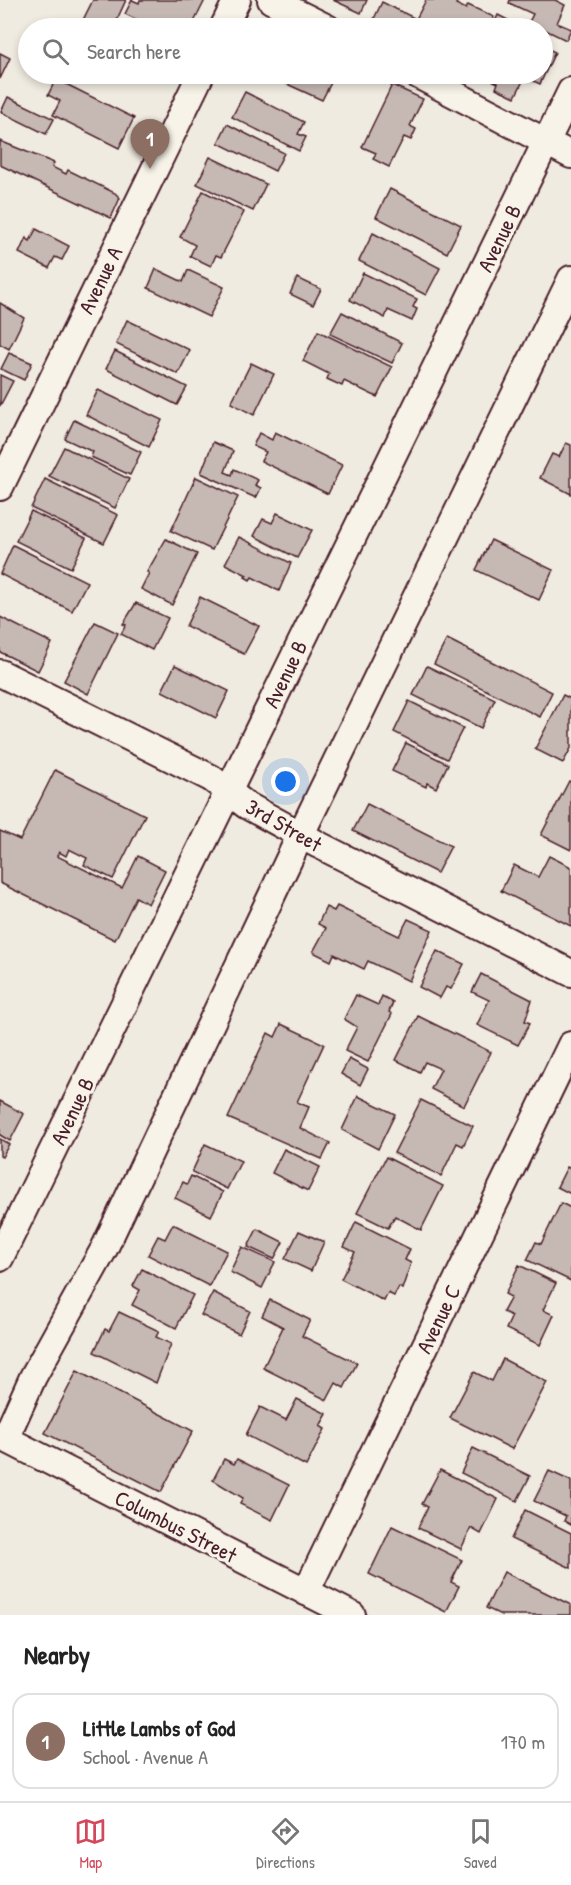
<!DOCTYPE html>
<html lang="en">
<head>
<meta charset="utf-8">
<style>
	:root { --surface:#fff; --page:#f6f6f6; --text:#222; --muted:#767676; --line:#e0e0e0; --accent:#d1495b }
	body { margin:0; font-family:"Patrick Hand",sans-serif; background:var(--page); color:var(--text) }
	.you { position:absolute; left:286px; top:782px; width:21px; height:21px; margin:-15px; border:4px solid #fff; border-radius:50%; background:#1a73e8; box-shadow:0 0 0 9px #1a73e833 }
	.badge { display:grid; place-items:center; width:39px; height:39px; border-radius:50%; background:var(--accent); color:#fff; font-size:20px; font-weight:700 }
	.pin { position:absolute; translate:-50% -50px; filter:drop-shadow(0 2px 3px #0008) }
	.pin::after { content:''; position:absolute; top:32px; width:21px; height:18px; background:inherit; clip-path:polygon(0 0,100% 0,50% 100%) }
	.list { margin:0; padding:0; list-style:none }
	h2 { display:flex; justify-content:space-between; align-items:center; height:78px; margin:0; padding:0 24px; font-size:26px }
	h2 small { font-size:20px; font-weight:400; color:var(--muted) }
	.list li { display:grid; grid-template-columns:39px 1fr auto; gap:18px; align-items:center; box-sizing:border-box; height:96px; margin:0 12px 12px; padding:0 12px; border:2px solid var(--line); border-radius:18px }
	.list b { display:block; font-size:22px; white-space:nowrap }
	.list p { margin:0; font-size:20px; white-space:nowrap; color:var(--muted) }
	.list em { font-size:20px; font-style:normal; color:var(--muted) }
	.icon { flex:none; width:33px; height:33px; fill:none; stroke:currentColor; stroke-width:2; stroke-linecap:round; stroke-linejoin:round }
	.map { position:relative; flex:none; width:571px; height:1615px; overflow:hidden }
	.search { position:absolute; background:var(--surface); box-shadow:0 3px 9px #0003; left:18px; right:18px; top:18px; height:66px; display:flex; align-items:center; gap:15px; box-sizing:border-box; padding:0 21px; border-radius:33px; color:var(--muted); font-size:22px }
	.sheet { height:186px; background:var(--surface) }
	nav { display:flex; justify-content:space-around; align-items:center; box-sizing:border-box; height:84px; border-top:2px solid var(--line); background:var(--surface); font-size:16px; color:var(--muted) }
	nav a { display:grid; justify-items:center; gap:3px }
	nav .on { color:var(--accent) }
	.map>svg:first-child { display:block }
	.building { fill:#c6b8b3; stroke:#4a1f2b; stroke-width:1.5 }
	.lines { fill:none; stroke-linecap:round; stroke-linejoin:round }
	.street-casing { stroke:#4a1f2b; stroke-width:30 }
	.street { stroke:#f7f3e8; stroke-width:26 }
	.labels { text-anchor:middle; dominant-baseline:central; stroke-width:6; stroke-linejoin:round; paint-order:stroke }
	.street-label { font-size:22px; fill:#4a1f2b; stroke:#f7f3e8 }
</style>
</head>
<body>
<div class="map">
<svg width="571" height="1615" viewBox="0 0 571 1615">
	<rect width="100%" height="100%" fill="#f0ebe0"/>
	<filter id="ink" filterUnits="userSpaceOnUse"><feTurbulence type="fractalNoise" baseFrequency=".0167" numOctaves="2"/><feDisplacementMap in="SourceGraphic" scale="12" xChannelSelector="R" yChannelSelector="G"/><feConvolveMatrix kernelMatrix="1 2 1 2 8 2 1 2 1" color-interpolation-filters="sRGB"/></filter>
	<g filter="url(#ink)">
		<g class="building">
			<path d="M93 0H126L113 28 105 24 102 28H95L82 22Z"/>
			<path d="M132 0 139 3 140 0H205L191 28H136L140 21 125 14Z"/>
			<path d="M333 0H367L361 13Z"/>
			<path d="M426 0H458L456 4 466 9 468 5 494 17 489 28H419L414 26 413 28H378L371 25 382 2 416 19Z"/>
			<path d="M510 0H555L565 5 557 23 571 29 566 40 529 22 533 14 509 3Z"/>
			<path d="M498 15 514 23 512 28H492Z"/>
			<path d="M542 46 555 52 540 84 525 77 515 97 496 88 498 83 483 76 485 74H542Z"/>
			<path d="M0 53 10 58 0 79Z"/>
			<path d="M265 74H330L334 77 322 100Z"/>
			<path d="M56 79 134 118 119 148 53 115 60 101 48 95Z"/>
			<path d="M392 85 423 99 410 126 416 129 411 140 404 137 389 167 373 159 376 153 362 147Z"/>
			<path d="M245 92 304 122 298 134 306 137 299 151 232 117Z"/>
			<path d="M8 97 54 119 46 134 1 112Z"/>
			<path d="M227 124 284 153 275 171 218 143Z"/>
			<path d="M0 141 54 163 52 167 66 174 68 170 115 193 120 198 111 218 0 165Z"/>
			<path d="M210 157 266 184 253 211 197 184Z"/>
			<path d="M390 189 461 225 447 253 376 217Z"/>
			<path d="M203 191 244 212 221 257 216 255 211 266 190 256 195 245 180 237Z"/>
			<path d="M36 229 69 246 62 260 55 257 49 268 19 253 26 238 30 241Z"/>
			<path d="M373 233 440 268 426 295 359 261Z"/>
			<path d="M156 269 183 282 188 270 224 287 209 317 148 288Z"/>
			<path d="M363 273 417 299 413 307 417 309 412 321 388 310 385 318 350 300Z"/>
			<path d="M297 278 321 289 313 305 290 294Z"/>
			<path d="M0 303 24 318 9 349 0 344Z"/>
			<path d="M342 312 402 343 392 363 330 334Z"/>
			<path d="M127 320 190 350 178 374 116 344Z"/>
			<path d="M318 331 392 367 377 397 344 381 342 386 327 379 329 374 303 361Z"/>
			<path d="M115 351 187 387 177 405 106 369Z"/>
			<path d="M9 353 32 363 24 380 1 369Z"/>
			<path d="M251 363 274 374 254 415 231 403Z"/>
			<path d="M0 375 13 381 0 406Z"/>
			<path d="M98 390 162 420 149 447 86 415Z"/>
			<path d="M74 420 141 452 130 475 91 457 93 452 65 439Z"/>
			<path d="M275 432 342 465 328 494 261 461 266 452 253 446 259 433 272 440Z"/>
			<path d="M213 442 233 451 225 472 232 475 234 469 258 480 255 485 261 488 256 498 201 473Z"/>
			<path d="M566 443 571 445V494L540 478 552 454 559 457Z"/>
			<path d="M64 447 129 479 115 508 49 476Z"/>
			<path d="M196 477 238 497 212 550 171 531Z"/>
			<path d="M45 479 118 515 104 543 31 508Z"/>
			<path d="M31 511 86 538 71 568 16 541Z"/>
			<path d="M277 513 312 530 297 558 254 536 263 519 272 523Z"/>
			<path d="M239 537 291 563 279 591 252 577 250 580 245 577 247 575 225 564Z"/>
			<path d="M166 539 197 554 172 605 141 589 149 573 147 572Z"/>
			<path d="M491 540 553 570 539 600 476 570Z"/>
			<path d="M13 545 87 582 72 611 0 574Z"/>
			<path d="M200 597 259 626 244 654 186 626Z"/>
			<path d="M136 603 168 618 152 650 121 634 126 625 123 624Z"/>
			<path d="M0 617 52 643 38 671 0 652Z"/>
			<path d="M95 622 118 633 88 694 64 681Z"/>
			<path d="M447 639 552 692 540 717 434 664Z"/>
			<path d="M175 665 229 691 216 718 162 691Z"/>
			<path d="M427 666 495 699 481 728 413 695Z"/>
			<path d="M563 695 571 699V748L563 763 535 749Z"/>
			<path d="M409 701 463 728 447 759 394 732Z"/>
			<path d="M406 743 448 764 436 788 427 783 426 787 392 771Z"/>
			<path d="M55 770 145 815 113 879 84 865 87 858 69 849 66 856 59 852 57 856 122 888 138 856 165 870 148 904 136 897 115 940 0 883V831L20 840Z"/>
			<path d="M569 781 571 782V850L541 835Z"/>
			<path d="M367 804 451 846 437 873 353 831Z"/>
			<path d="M549 856 571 867V926L501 891 514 865 538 877Z"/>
			<path d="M337 906 399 936 408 919 432 930 409 981 368 961 364 969 334 954 331 961 313 952 326 928 318 924 326 907 334 911Z"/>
			<path d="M437 951 464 964 451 989 446 987 440 998 419 987Z"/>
			<path d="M481 974 532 1000 525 1021 530 1023 518 1045 477 1025 489 1000 472 992Z"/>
			<path d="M356 995 378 1005 382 996 393 1002 389 1012 392 1014 368 1062 345 1051 357 1027 344 1019Z"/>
			<path d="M418 1016 491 1052 464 1106 431 1089 441 1069 425 1062 420 1072 396 1060Z"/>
			<path d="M281 1024 324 1044 297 1102 309 1107 300 1128 330 1143 322 1159 228 1118 268 1033 275 1037Z"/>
			<path d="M349 1059 368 1069 360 1085 341 1074Z"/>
			<path d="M358 1096 395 1114 378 1149 342 1130Z"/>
			<path d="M421 1100 473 1126 463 1146 457 1143 441 1176 394 1153Z"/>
			<path d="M0 1101 24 1114 10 1141 0 1135Z"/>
			<path d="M0 1139 9 1144 2 1157 0 1156Z"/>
			<path d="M205 1144 241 1161 227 1189 192 1172Z"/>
			<path d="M284 1149 320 1167 308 1191 272 1173Z"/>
			<path d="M386 1157 443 1186 421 1230 395 1216 388 1228 357 1213Z"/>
			<path d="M567 1167 571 1169V1194L557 1187Z"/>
			<path d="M191 1176 223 1192 211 1216 175 1198 183 1182 187 1184Z"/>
			<path d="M561 1203 571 1208V1281L527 1260 536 1242 541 1244Z"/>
			<path d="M356 1222 410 1249 405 1260 411 1263 402 1289 399 1287 394 1296 388 1293 384 1301 341 1279 355 1252 344 1247Z"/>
			<path d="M173 1224 227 1251 209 1286 148 1255 158 1236 165 1239Z"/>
			<path d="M257 1229 283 1242 274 1259 248 1247Z"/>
			<path d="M299 1231 324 1242 311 1271 285 1259Z"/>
			<path d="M242 1247 275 1262 262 1288 230 1272Z"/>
			<path d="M519 1265 556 1283 543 1310 554 1315 540 1345 506 1329 512 1316 503 1312 511 1297 505 1294Z"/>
			<path d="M142 1269 193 1295 176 1328 132 1305 140 1290 133 1286Z"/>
			<path d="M213 1292 250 1311 239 1334 201 1315Z"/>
			<path d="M270 1300 310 1320 302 1336 357 1363 344 1388 336 1383 327 1400 263 1368 283 1327 262 1316Z"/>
			<path d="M119 1312 159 1331 156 1337 171 1344 156 1383 94 1352 105 1329 109 1331Z"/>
			<path d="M503 1359 547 1382 512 1449 450 1418 474 1372 492 1381Z"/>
			<path d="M77 1371 193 1431 161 1492 45 1433Z"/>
			<path d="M297 1399 327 1414 320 1426 325 1429 306 1466 246 1435 260 1407 286 1420Z"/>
			<path d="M473 1448 530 1476 517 1501 461 1473Z"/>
			<path d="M224 1459 234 1464 237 1459 289 1485 272 1520 240 1504 243 1498 213 1480Z"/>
			<path d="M440 1470 498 1499 481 1534 471 1528 461 1549 418 1528 428 1507 422 1504Z"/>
			<path d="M549 1471 571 1481V1525L564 1521 566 1516 534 1501Z"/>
			<path d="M525 1510 571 1533V1568L511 1539Z"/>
			<path d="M392 1526 462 1560 451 1582 459 1586 446 1612 369 1574Z"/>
			<path d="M504 1572 571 1605V1615H501L486 1608Z"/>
		</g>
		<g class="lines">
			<g class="street-casing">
				<g id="street">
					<path d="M271 0 327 28"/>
					<path d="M223 28 237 0"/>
					<path d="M416 74 571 155"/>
					<path d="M0 487 201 74"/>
					<path d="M0 673 211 778 246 805 319 845 571 973"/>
					<path d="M0 1258 571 91"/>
					<path d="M0 1436 352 1615"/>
					<path d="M5 1439 33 1377 104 1249 301 834 571 279"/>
					<path d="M306 1592 571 1045"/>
				</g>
			</g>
			<use href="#street" class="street"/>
		</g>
	</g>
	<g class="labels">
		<g class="street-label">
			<text transform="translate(499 238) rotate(-64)">Avenue B</text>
			<text transform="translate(100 280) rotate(-64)">Avenue A</text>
			<text transform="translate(285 674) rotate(-64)">Avenue B</text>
			<text transform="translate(284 825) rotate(30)">3rd Street</text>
			<text transform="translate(72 1111) rotate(-64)">Avenue B</text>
			<text transform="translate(438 1319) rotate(-64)">Avenue C</text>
			<text transform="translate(176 1526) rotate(27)">Columbus Street</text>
		</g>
	</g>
</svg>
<div class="you"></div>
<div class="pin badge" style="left:150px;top:169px;background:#8d6e63">1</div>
<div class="search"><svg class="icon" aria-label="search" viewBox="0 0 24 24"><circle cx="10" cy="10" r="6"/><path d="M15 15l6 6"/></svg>Search here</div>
</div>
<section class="sheet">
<h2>Nearby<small></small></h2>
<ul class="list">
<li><span class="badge" style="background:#8d6e63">1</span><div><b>Little Lambs of God</b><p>School · Avenue A</p></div><em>170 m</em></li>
</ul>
</section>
<nav>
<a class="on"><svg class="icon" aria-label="map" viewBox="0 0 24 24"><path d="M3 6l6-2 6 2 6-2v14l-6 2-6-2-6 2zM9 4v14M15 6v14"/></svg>Map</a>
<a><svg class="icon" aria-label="directions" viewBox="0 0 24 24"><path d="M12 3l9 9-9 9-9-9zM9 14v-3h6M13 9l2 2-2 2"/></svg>Directions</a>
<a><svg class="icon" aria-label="saved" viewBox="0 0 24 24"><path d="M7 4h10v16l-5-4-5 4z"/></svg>Saved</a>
</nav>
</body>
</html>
